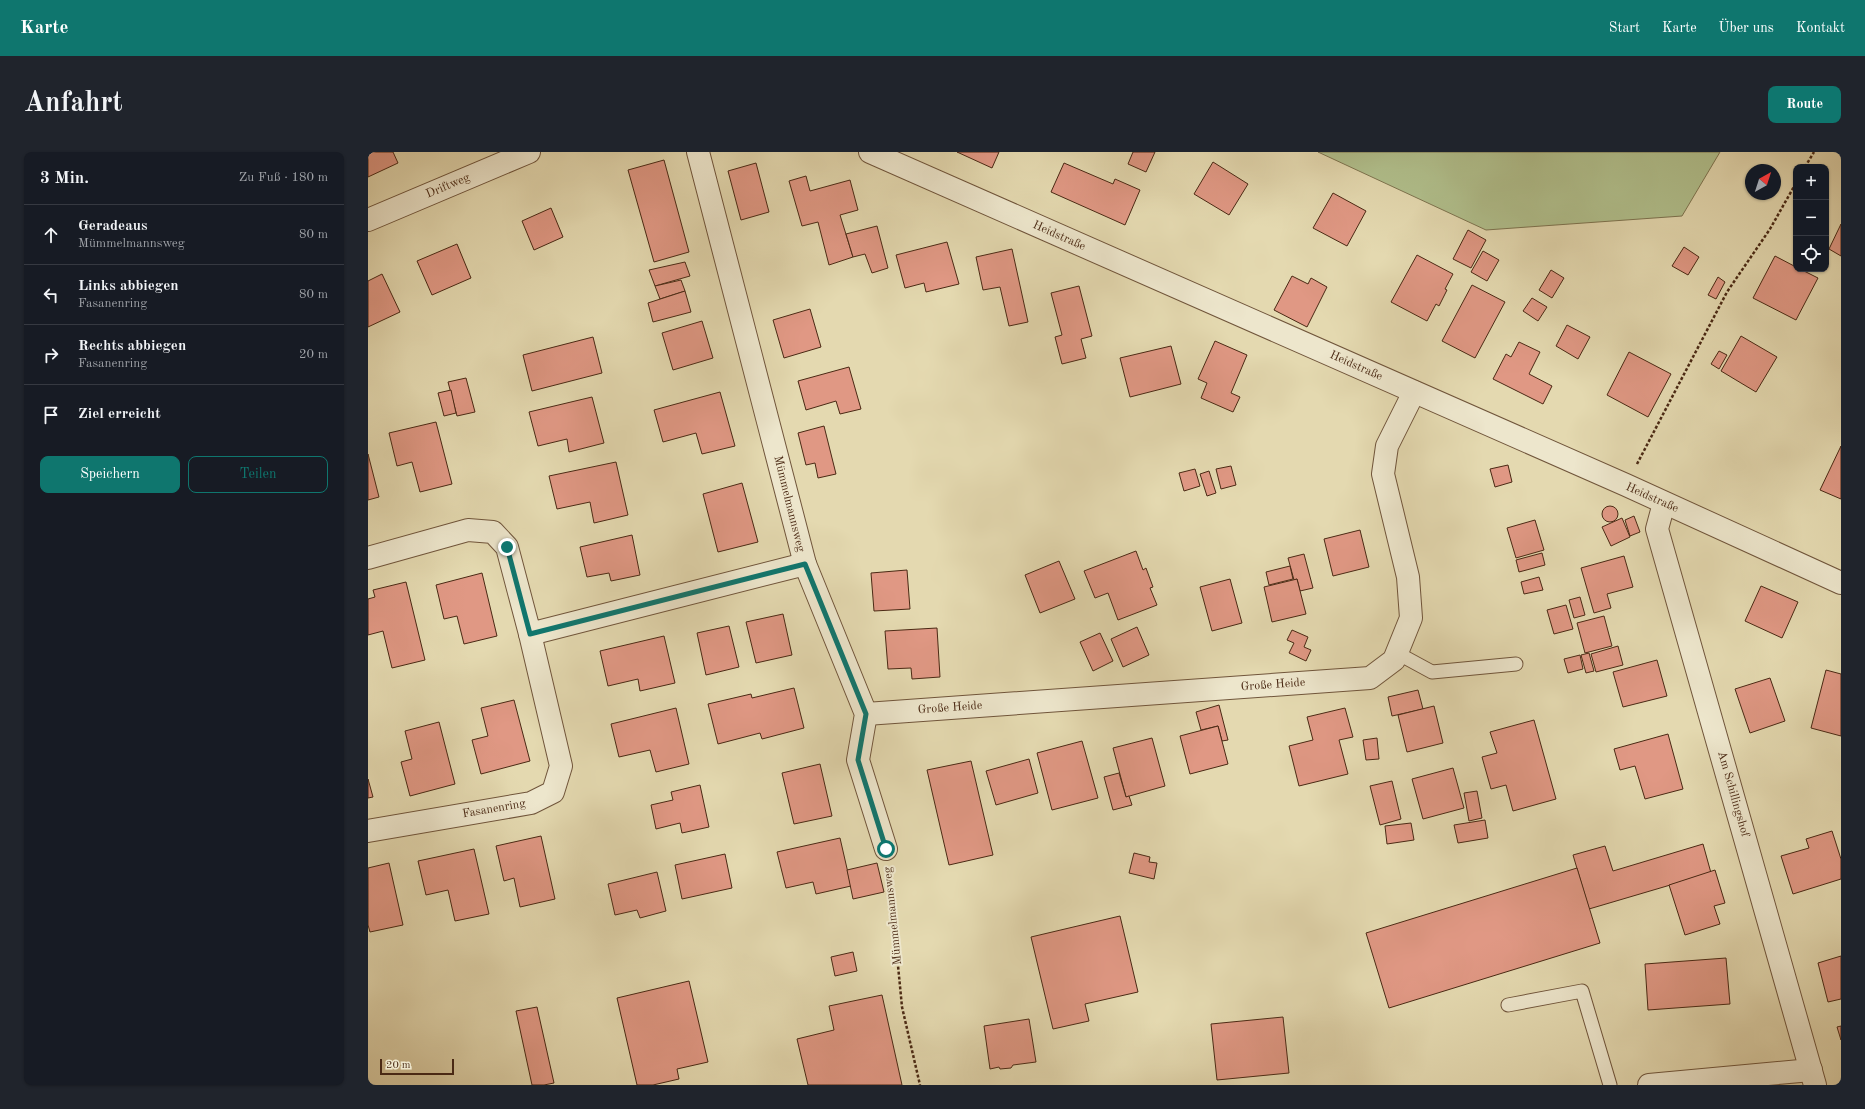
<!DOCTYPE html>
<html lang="de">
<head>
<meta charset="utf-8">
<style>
	:root { --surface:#171b24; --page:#20242c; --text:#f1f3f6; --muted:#9ea1a6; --line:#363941; --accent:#0f766e }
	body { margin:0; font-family:"Old Standard TT",serif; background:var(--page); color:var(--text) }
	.controls { position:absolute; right:12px; top:12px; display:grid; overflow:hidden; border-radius:8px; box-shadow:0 1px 3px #0004 }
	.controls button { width:36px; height:36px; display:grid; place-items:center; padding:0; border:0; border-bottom:1px solid var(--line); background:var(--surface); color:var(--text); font:20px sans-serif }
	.compass { position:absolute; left:1377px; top:12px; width:36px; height:36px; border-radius:50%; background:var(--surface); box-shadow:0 1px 3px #0004; rotate:39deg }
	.scale { position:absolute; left:12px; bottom:10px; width:74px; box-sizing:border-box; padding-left:4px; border:2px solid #4a2914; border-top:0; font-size:11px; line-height:14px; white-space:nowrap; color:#4a2914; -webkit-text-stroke:3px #ede6cc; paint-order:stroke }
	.stop { position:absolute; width:12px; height:12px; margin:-9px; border:3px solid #0f766e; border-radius:50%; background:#fff }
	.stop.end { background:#0f766e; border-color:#fff; box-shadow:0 1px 4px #0008 }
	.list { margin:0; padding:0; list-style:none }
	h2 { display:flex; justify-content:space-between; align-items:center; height:52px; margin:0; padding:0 16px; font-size:17px }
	h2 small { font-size:13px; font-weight:400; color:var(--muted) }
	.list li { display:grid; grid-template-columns:26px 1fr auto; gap:12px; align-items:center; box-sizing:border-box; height:60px; padding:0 16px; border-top:1px solid var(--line) }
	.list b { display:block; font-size:15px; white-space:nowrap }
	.list p { margin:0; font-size:13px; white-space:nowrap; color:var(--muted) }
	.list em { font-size:13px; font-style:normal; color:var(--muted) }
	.actions { display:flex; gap:8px; padding:12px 16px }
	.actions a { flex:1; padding:9px 0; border:1px solid var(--accent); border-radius:8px; text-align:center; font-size:14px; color:var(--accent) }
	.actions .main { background:var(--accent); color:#fff }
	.icon { flex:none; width:22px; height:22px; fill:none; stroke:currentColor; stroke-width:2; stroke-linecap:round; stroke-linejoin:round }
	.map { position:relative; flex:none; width:1473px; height:933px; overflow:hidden; border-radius:8px }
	header { display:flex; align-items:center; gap:24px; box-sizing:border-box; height:56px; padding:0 20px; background:var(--accent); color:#fff }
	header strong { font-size:19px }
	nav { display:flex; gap:22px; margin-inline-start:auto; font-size:14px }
	.intro { display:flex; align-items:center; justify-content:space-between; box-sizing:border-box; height:96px; padding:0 24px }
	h1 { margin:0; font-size:28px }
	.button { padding:10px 18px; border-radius:8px; background:var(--accent); color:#fff; font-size:14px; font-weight:700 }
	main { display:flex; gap:24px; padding:0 24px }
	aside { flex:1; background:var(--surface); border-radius:8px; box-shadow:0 1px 3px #0004 }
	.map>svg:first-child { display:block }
	.green { fill:#b1c08d; stroke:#7e7450 }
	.building { fill:#e09884; stroke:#4a2914 }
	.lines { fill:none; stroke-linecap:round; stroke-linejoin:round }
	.service-casing { stroke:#70553b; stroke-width:15 }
	.minor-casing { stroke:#70553b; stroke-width:24 }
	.path { stroke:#4a2914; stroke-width:2.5; stroke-dasharray:3 2; stroke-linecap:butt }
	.service { stroke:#ede6cc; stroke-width:13 }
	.minor { stroke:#ede6cc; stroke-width:22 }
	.route { stroke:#0f766e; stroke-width:5 }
	.labels { text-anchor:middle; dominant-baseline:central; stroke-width:4; stroke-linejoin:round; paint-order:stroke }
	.street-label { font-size:12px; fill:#4a2914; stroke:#ede6cc }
</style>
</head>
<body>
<header>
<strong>Karte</strong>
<nav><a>Start</a><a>Karte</a><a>Über uns</a><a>Kontakt</a></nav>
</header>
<div class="intro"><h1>Anfahrt</h1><a class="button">Route</a></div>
<main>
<aside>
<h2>3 Min.<small>Zu Fuß · 180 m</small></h2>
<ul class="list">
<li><svg class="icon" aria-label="ahead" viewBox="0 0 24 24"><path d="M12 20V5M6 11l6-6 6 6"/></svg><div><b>Geradeaus</b><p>Mümmelmannsweg</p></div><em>80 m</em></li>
<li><svg class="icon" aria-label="left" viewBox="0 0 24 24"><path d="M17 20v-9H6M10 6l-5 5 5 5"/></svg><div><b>Links abbiegen</b><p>Fasanenring</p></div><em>80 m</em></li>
<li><svg class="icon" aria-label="right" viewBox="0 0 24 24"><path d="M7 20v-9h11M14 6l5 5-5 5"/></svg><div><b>Rechts abbiegen</b><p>Fasanenring</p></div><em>20 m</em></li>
<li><svg class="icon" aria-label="arrive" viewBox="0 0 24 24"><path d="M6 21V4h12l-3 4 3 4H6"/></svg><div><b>Ziel erreicht</b></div></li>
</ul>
<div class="actions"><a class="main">Speichern</a><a>Teilen</a></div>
</aside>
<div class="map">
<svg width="1473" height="933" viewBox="0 0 1473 933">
	<rect width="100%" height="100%" fill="#e4d9b0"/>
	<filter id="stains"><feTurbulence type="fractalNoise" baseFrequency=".005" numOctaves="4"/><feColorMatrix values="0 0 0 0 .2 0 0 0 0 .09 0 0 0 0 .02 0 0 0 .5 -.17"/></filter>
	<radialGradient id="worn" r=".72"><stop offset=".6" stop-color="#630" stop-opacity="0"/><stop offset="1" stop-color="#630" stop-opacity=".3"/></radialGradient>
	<path class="green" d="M950 0H1352L1314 64 1118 78Z"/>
	<g class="building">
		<path d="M0 0H25L30 11 0 25Z"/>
		<path d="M589 0H631L624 16Z"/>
		<path d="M765 0H787L778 20 760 12Z"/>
		<path d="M296 8 321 100 286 110 260 18Z"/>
		<path d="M845 10 880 32 861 63 826 42Z"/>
		<path d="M388 11 401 60 373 68 360 19Z"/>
		<path d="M696 11 745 32 747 27 772 38 757 73 683 40Z"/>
		<path d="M438 24 442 39 482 28 490 58 472 63 485 105 461 113 450 70 434 74 421 29Z"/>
		<path d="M965 41 998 59 979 94 945 76Z"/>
		<path d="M183 56 195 85 166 98 154 69Z"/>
		<path d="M1473 72V104L1461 97Z"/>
		<path d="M509 74 520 116 504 121 497 102 485 105 478 82Z"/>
		<path d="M1100 78 1118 88 1103 116 1085 107Z"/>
		<path d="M579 90 591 132 558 140 556 131 537 136 528 103Z"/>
		<path d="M89 92 103 126 64 143 49 109Z"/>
		<path d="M1316 95 1331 105 1320 123 1304 114Z"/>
		<path d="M644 97 660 170 641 174 632 135 615 138 608 105Z"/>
		<path d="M1115 99 1131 108 1119 129 1103 120Z"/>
		<path d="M1049 103 1085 122 1077 137 1079 138 1071 154 1068 152 1059 169 1023 150Z"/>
		<path d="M1407 104 1428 115V117H1432L1450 126 1428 168 1385 146Z"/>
		<path d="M317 110 322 124 287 134 281 118Z"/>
		<path d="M1183 118 1196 126 1184 146 1171 138Z"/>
		<path d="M14 122 32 160 0 175V129Z"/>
		<path d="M924 124 940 132 943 126 959 135 939 175 906 158Z"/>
		<path d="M1350 125 1357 130 1348 147 1340 143Z"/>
		<path d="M313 128 317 139 292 147 287 134Z"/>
		<path d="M1104 133 1137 150 1107 206 1074 189Z"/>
		<path d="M711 134 724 184 713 187 718 206 694 212 687 185 694 183 683 141Z"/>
		<path d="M317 139 323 160 285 170 280 151Z"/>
		<path d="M1164 146 1179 155 1170 169 1155 159Z"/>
		<path d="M442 157 453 195 416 206 405 168Z"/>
		<path d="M334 169 345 206 305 218 294 181Z"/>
		<path d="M1199 173 1222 185 1210 207 1188 194Z"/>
		<path d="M1373 184 1409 205 1388 240 1353 219Z"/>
		<path d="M225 185 234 221 164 239 155 203Z"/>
		<path d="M847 189 879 203 863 241 872 245 865 260 833 246 839 231 830 227Z"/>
		<path d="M1151 190 1172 200 1161 222 1184 234 1175 252 1125 227 1138 202 1143 205Z"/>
		<path d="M803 194 813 232 762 245 752 206Z"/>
		<path d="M1351 199 1359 203 1351 217 1343 212Z"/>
		<path d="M1261 200 1303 222 1280 265 1239 243Z"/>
		<path d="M481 215 493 257 472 262 468 249 438 258 430 229Z"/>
		<path d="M98 226 107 260 89 264 80 230Z"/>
		<path d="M83 238 88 261 76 264 70 241Z"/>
		<path d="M352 240 367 294 334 302 328 281 295 290 286 258Z"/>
		<path d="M224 245 236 291 201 300 199 287 170 294 161 260Z"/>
		<path d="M68 270 84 332 52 340 44 310 29 314 21 281Z"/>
		<path d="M456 274 468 322 450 326 447 311 438 313 430 281Z"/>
		<path d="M1473 294V347L1452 338Z"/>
		<path d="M0 302 11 345 0 348Z"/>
		<path d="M248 310 260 363 226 371 222 350 189 357 181 324Z"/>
		<path d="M1140 313 1144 330 1127 335 1122 317Z"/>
		<path d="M863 314 868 333 853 337 848 317Z"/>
		<path d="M827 317 832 334 816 339 811 321Z"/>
		<path d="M841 319 848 341 839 344 832 322Z"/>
		<path d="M374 331 390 390 350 400 335 342Z"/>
		<circle cx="1242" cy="362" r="8"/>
		<path d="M1266 364 1272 380 1262 384 1257 368Z"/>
		<path d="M1254 366 1262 385 1243 394 1234 375Z"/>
		<path d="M1167 368 1176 398 1148 406 1139 376Z"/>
		<path d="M992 378 1001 415 965 424 956 387Z"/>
		<path d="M264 383 272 423 243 429 241 421 219 425 212 395Z"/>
		<path d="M768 399 775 418 778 416 785 435 782 436 789 453 750 468 740 441 727 446 716 419Z"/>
		<path d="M1174 401 1177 413 1151 420 1148 408Z"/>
		<path d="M936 402 945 436 932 439 929 427 926 428 920 406Z"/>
		<path d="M1256 404 1265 435 1239 442 1243 456 1226 461 1213 416Z"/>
		<path d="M691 409 707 447 672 461 657 423Z"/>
		<path d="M922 414 925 427 901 433 898 420Z"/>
		<path d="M539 418 542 457 506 459 503 421Z"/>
		<path d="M114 421 129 484 96 492 89 464 76 467 68 433Z"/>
		<path d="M1171 425 1175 438 1156 442 1153 430Z"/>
		<path d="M862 427 874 471 844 479 832 435Z"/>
		<path d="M929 427 938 462 904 470 896 435Z"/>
		<path d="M38 430 57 508 24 516 15 479 0 483V447L7 445 5 438Z"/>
		<path d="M1393 434 1430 450 1414 486 1377 469Z"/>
		<path d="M1212 445 1217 463 1206 466 1201 448Z"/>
		<path d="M1198 453 1205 477 1186 482 1179 458Z"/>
		<path d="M415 462 424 503 388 511 378 470Z"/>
		<path d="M1236 464 1244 494 1217 501 1209 471Z"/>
		<path d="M361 474 371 515 338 523 329 481Z"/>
		<path d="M769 475 781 503 755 515 743 487Z"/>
		<path d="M569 476 572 525 544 527 543 516 520 517 517 479Z"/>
		<path d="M924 478 940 485 936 495 943 498 938 509 921 501 926 491 919 488Z"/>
		<path d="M732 481 745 509 725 519 712 490Z"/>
		<path d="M296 484 307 531 272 539 270 527 240 534 232 499Z"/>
		<path d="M1250 494 1255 513 1228 520 1223 502Z"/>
		<path d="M1221 501 1226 519 1218 521 1213 503Z"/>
		<path d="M1212 503 1215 517 1200 521 1196 507Z"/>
		<path d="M1289 508 1299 544 1255 555 1245 520Z"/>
		<path d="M1458 518 1473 522V584L1443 576Z"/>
		<path d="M1402 526 1417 569 1382 581 1367 537Z"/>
		<path d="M426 536 436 576 394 587 392 581 350 592 340 552 383 542 384 546Z"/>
		<path d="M1050 538 1055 557 1024 564 1020 545Z"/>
		<path d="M146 548 162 609 113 622 104 588 120 584 113 556Z"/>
		<path d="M851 553 860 588 854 589 850 574 833 578 828 560Z"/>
		<path d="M1066 554 1075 591 1039 600 1030 563Z"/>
		<path d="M308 556 321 612 288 620 282 598 251 605 243 572Z"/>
		<path d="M977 556 985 585 971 588 980 622 931 634 921 594 945 588 939 565Z"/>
		<path d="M1166 568 1188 647 1145 659 1138 633 1123 637 1114 605 1129 601 1122 580Z"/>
		<path d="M71 570 87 632 42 644 33 610 44 607 37 579Z"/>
		<path d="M850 574 860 612 822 622 812 584Z"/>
		<path d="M1300 582 1315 637 1277 647 1267 614 1252 618 1246 597Z"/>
		<path d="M784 586 797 634 758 645 745 596Z"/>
		<path d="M1009 586 1011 607 998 608 995 588Z"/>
		<path d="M714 589 730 646 684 658 669 601Z"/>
		<path d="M661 607 670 641 628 653 618 619Z"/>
		<path d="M603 609 625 703 581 713 559 618Z"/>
		<path d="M452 612 464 664 426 672 414 621Z"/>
		<path d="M1085 616 1096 656 1055 667 1044 627Z"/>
		<path d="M751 621 758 645 761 644 764 653 745 658 736 625Z"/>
		<path d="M0 627 5 645 0 646Z"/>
		<path d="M1024 629 1033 667 1012 673 1002 634Z"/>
		<path d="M332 633 341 675 314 681 312 671 288 677 283 653 305 648 303 640Z"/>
		<path d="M1109 639 1114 666 1101 669 1096 641Z"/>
		<path d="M1117 668 1120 686 1090 691 1086 673Z"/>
		<path d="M1043 671 1046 688 1019 692 1017 674Z"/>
		<path d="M1464 679 1473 707V727L1425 742 1413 704 1441 696 1438 687Z"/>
		<path d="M173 684 187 747 152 755 146 726 136 729 128 694Z"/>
		<path d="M472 686 483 734 448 742 445 730 418 736 409 700Z"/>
		<path d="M1335 692 1343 721 1221 757 1205 703 1237 694 1245 719Z"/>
		<path d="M106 697 121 762 87 769 80 738 58 743 50 709Z"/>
		<path d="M766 701 782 705 781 710 789 711 786 727 761 721Z"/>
		<path d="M357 702 364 736 314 747 307 713Z"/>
		<path d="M21 711 35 773 2 780 0 773V716Z"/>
		<path d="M509 711 516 740 485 747 479 718Z"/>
		<path d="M1209 716 1232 791 1021 856 998 781Z"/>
		<path d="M1347 718 1357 751 1346 754 1352 772 1317 783 1301 733Z"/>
		<path d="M289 720 298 759 272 766 269 758 247 763 240 732Z"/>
		<path d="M752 764 770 840 717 852 721 869 685 877 663 785Z"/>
		<path d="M485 800 489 819 467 824 463 805Z"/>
		<path d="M1473 804V847L1460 850 1450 811Z"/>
		<path d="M1358 806 1362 852 1280 858 1277 812Z"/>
		<path d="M321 829 340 910 309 917 311 927 285 933H269L249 846Z"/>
		<path d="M514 843 534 933H440L429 887 466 878 461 854Z"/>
		<path d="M169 855 186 931 176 933H164L148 859Z"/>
		<path d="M915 865 921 921 849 928 843 872Z"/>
		<path d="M661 867 668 910 645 913 643 916 632 917 631 915 622 917 616 874Z"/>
		<path d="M1473 874V888L1469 875Z"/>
	</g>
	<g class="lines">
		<g class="service-casing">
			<g id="service">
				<path d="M1029 501 1064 520 1148 512"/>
				<path d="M1140 853 1214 839 1242 933"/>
			</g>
		</g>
		<g class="minor-casing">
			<g id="minor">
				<path d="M330 0 437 412 498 562 490 608 518 697"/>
				<path d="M502 0 1258 333 1473 431"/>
				<path d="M0 68 161 0"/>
				<path d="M1296 351 1289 377 1447 933"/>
				<path d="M0 406 100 378 125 380 139 395 162 482 437 412"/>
				<path d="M498 562 1002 526 1026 508 1043 466 1040 425 1015 322 1019 294 1046 240"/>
				<path d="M0 679 163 651 185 640 193 614 162 482"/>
				<path d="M1281 933 1443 918"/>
			</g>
		</g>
		<g class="path">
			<path d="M1437 15 1446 0"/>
			<path d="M1269 312 1359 140 1402 77 1428 31"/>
			<path d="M521 720 534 855 552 933"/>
		</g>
		<use href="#service" class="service"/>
		<use href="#minor" class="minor"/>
	</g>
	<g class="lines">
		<path class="route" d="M139 395 162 482 437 412 498 562 490 608 518 697"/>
	</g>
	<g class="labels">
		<g class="street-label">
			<text transform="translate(80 34) rotate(-23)">Driftweg</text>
			<text transform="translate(691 84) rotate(24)">Heidstraße</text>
			<text transform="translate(988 214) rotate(24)">Heidstraße</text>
			<text transform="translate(1284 346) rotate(24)">Heidstraße</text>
			<text transform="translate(421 352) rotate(76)">Mümmelmannsweg</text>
			<text transform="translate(905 533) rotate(-4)">Große Heide</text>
			<text transform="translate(582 556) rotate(-4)">Große Heide</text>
			<text transform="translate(1365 642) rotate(74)">Am Schillingshof</text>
			<text transform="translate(126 657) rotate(-10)">Fasanenring</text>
			<text transform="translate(525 764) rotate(-96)">Mümmelmannsweg</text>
		</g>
	</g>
	<rect width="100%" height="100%" filter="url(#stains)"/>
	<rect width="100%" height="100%" fill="url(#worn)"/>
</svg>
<div class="controls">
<button>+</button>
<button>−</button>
<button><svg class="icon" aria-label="locate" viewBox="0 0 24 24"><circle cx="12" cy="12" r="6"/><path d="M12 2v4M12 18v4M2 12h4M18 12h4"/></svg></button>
</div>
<svg class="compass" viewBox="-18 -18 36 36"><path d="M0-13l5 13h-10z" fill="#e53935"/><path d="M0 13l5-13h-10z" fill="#9ea1a6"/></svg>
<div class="scale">20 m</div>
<div class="stop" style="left:518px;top:697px"></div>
<div class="stop end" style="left:139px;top:395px"></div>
</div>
</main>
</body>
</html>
